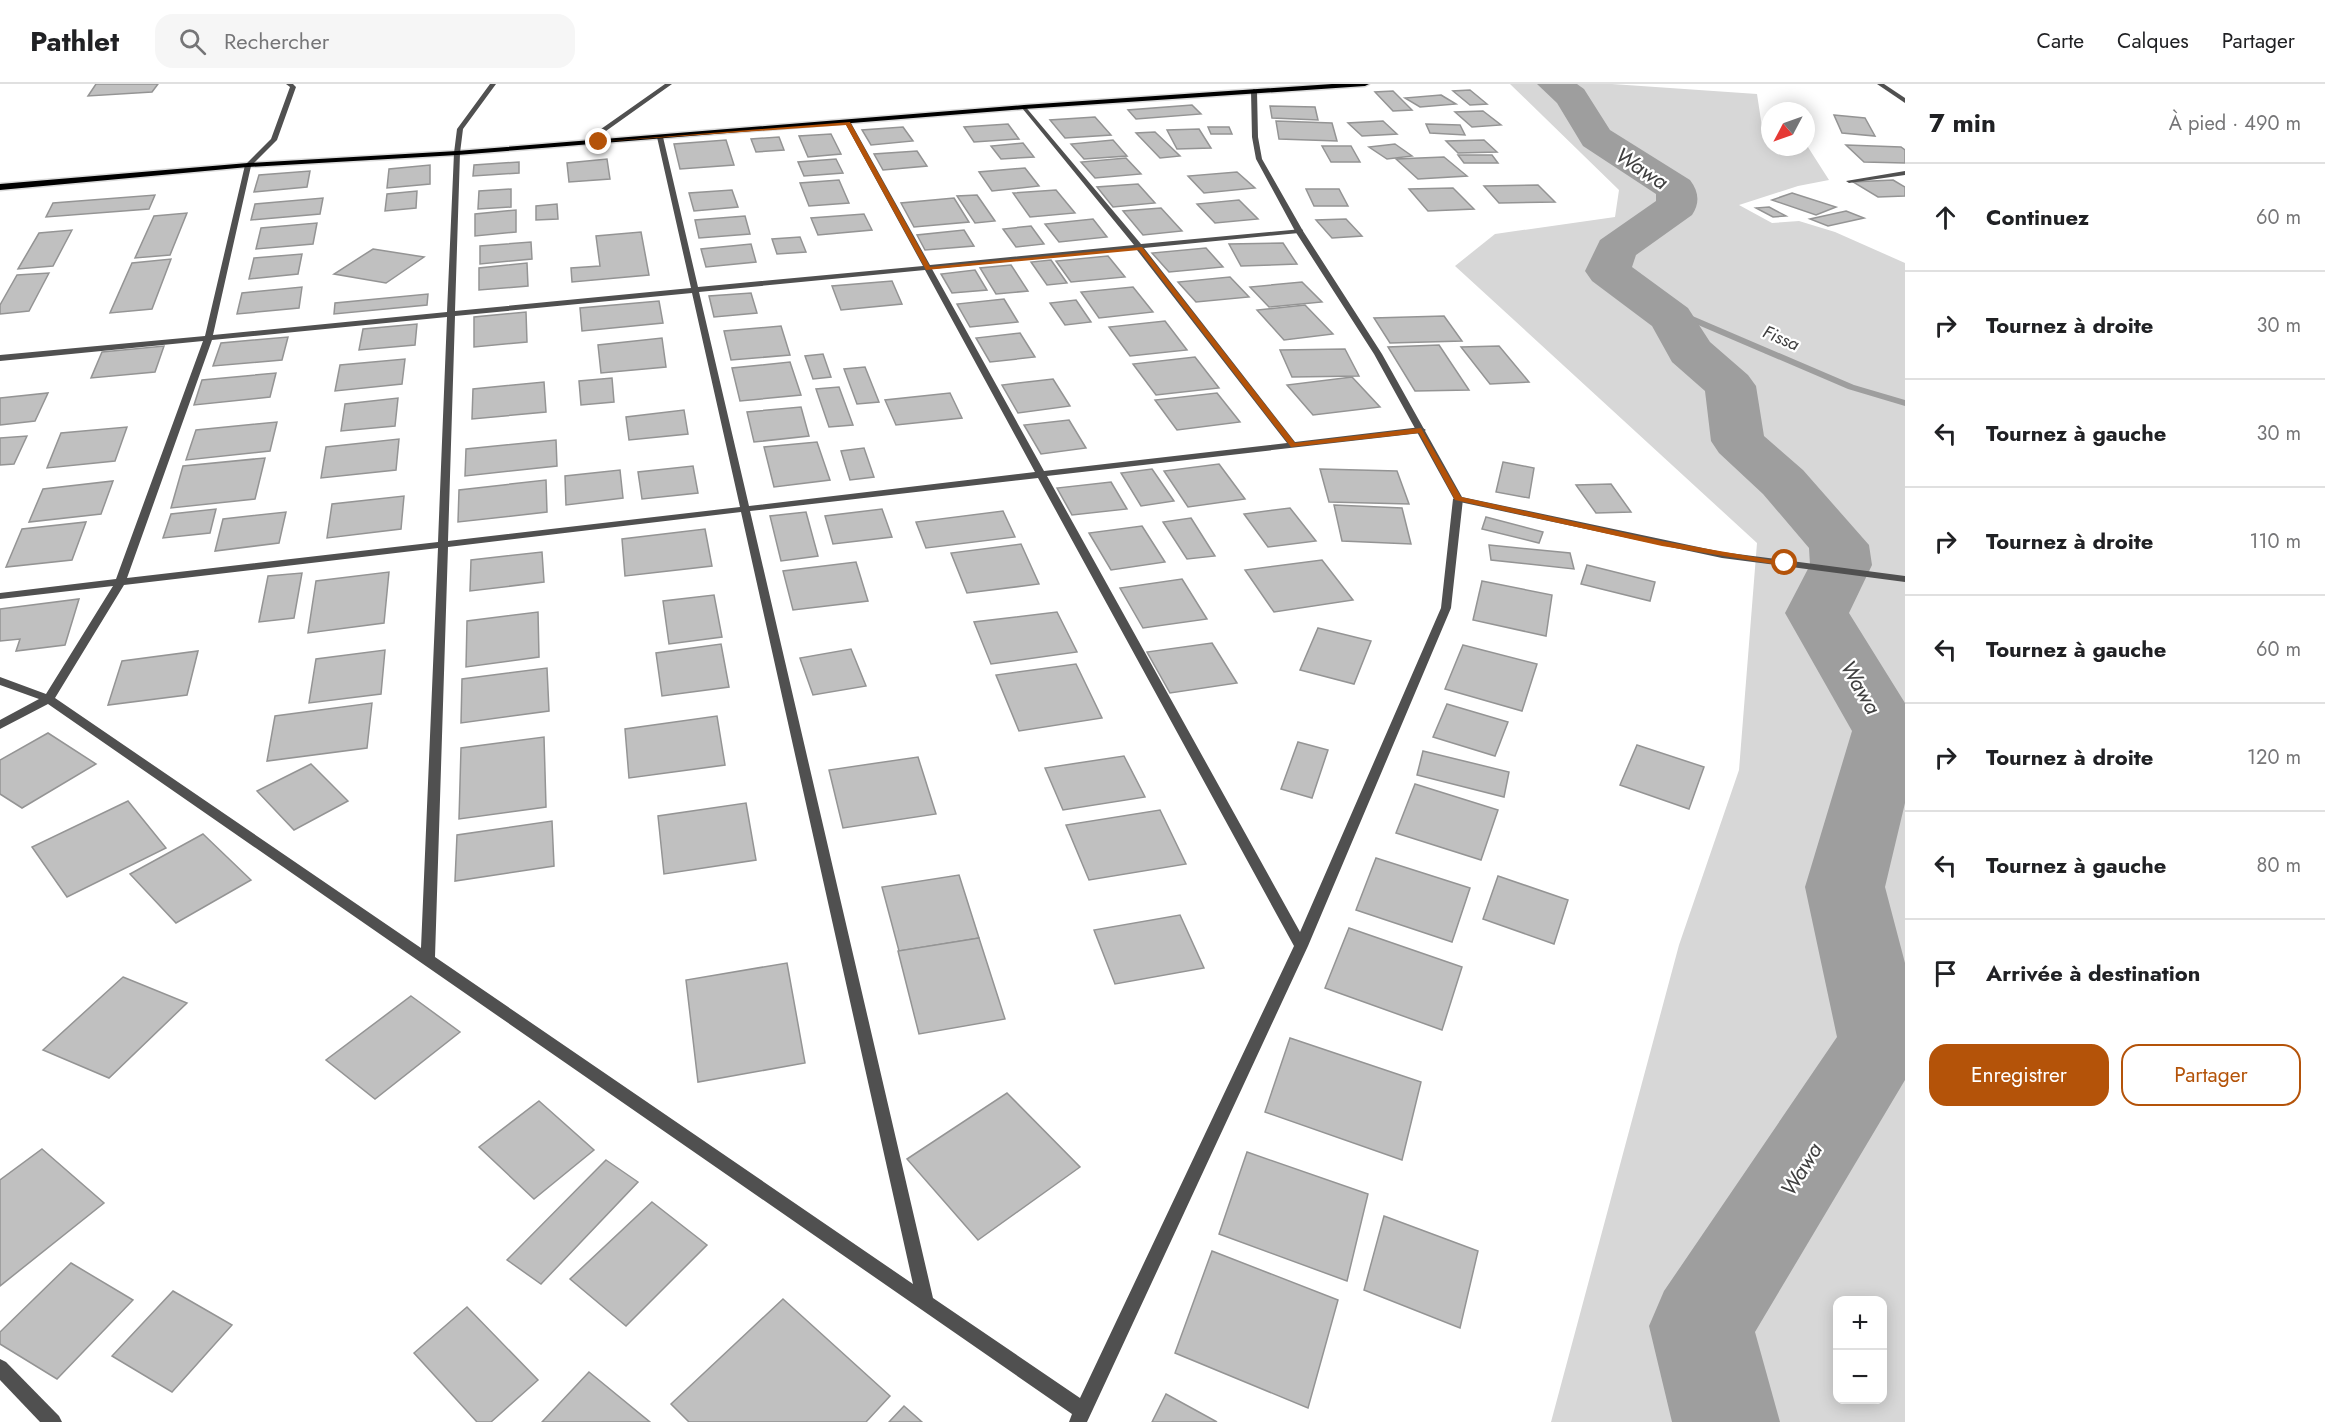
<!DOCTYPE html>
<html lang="fr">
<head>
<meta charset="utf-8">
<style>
	:root { --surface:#fff; --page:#f6f6f6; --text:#202124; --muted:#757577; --line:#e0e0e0; --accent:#b45309 }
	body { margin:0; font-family:Jost,sans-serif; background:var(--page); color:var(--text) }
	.controls { position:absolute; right:18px; bottom:18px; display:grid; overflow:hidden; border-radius:12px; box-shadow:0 3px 15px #0003 }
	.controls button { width:54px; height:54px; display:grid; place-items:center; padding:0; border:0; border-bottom:2px solid var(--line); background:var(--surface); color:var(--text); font:30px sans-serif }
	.compass { position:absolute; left:1761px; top:18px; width:54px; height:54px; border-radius:50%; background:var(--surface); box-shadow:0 3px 15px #0003; rotate:229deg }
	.stop { position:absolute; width:18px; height:18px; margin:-14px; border:4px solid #b45309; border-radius:50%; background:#fff }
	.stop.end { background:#b45309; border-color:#fff; box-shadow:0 2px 6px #0008 }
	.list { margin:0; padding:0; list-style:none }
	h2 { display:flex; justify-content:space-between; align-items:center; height:78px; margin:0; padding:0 24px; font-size:26px }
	h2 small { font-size:20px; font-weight:400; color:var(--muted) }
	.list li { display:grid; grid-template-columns:39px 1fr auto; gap:18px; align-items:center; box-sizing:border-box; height:108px; padding:0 24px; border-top:2px solid var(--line) }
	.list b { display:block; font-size:22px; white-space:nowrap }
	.list em { font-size:20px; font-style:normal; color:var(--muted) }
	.actions { display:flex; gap:12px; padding:18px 24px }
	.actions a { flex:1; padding:14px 0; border:2px solid var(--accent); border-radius:18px; text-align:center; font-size:21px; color:var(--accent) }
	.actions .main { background:var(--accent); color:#fff }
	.icon { flex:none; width:33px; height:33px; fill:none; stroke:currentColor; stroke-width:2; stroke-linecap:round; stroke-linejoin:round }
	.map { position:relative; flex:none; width:1905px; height:1338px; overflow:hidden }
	header { display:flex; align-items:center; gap:36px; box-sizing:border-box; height:84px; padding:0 30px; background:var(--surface); border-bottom:2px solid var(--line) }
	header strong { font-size:28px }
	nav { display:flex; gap:33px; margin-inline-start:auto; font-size:21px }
	.search { width:420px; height:54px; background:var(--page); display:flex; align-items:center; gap:15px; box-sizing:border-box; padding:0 21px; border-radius:18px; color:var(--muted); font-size:22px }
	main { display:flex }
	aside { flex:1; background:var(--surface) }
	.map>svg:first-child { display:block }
	.green { fill:#d7d7d7; fill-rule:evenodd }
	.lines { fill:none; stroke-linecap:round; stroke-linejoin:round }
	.stream { fill:#9e9e9e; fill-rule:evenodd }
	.river { fill:#9e9e9e; fill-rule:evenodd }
	.building { fill:#c0c0c0; stroke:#949494; stroke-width:1.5 }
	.primary-casing { stroke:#dbdbdb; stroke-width:3 }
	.minor { fill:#505050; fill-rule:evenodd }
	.tertiary { fill:#505050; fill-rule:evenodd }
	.primary { fill:#000; fill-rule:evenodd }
	.route { fill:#b45309 }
	.labels { text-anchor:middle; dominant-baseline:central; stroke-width:4.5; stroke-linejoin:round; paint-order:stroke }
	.far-water-label { font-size:18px; font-style:italic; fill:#3f3f3f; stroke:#fff }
	.water-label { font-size:22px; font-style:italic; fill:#3f3f3f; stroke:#fff }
</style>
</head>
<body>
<header>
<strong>Pathlet</strong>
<div class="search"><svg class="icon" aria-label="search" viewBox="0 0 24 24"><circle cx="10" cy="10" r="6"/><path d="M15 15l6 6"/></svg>Rechercher</div>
<nav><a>Carte</a><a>Calques</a><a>Partager</a></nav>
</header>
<main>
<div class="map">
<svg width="1905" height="1338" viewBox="0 0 1905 1338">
	<rect width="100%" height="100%" fill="#fff"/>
	<path class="green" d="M1510 0H1612L1757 10 1762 43 1770 44V63H1806V60L1829 96 1798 102 1739 121 1772 139 1799 137 1835 148 1905 179V1338H1551L1679 861 1739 686 1757 459 1455 182 1495 150 1615 133 1619 106ZM1838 1216H1882V1316H1838Z"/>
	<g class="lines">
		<path class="stream" d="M1642 213H1648L1854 301 1905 316V322L1848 305 1642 217Z"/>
		<path class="river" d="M1537 0H1577L1584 5 1610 46 1690 96C1699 108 1700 119 1692 131L1636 171 1632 183 1688 224 1710 258 1748 291 1756 302 1764 352 1803 386 1869 461 1872 481 1849 529 1905 619V719L1885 803 1905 879V996L1755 1248 1780 1338H1672L1649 1242 1664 1207 1837 953 1805 803 1852 647 1785 529 1810 481 1809 464 1763 410 1719 369 1711 357 1705 307 1672 278 1652 242 1592 197 1585 187 1600 156 1656 117V110L1583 62 1557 19Z"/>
	</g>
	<g class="building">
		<path d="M96 0H158L152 8 88 12Z"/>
		<path d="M1470 6 1487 20 1470 21 1453 7Z"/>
		<path d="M1393 7 1412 26 1393 27 1375 8Z"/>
		<path d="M1441 11 1456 20 1420 23 1405 14Z"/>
		<path d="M1192 21 1201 30 1136 35 1128 26Z"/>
		<path d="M1270 22 1315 23 1318 36 1272 34Z"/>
		<path d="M1483 27 1501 41 1472 43 1455 28Z"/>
		<path d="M1834 31 1865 34 1875 52 1842 49Z"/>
		<path d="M1095 33 1111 51 1065 54 1050 36Z"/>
		<path d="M1276 37 1332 39 1337 57 1279 55Z"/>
		<path d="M1383 37 1397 50 1362 52 1348 39Z"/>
		<path d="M1008 40 1019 55 974 58 964 43Z"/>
		<path d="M1426 40 1460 41 1465 51 1430 49Z"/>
		<path d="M903 43 913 57 871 61 862 46Z"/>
		<path d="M1208 43H1229L1232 50H1211Z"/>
		<path d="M1199 45 1211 64 1177 65 1167 46Z"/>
		<path d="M1155 48 1180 72 1160 74 1136 49Z"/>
		<path d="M831 50 841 70 808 73 799 52Z"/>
		<path d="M779 53 784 66 756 68 751 55Z"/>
		<path d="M726 56 734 81 680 85 674 60Z"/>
		<path d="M1113 56 1127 72 1084 75 1071 60Z"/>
		<path d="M1484 56 1497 68 1458 69 1446 57Z"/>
		<path d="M1023 59 1034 73 1001 75 991 62Z"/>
		<path d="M1395 60 1412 72 1387 75 1369 63Z"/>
		<path d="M1846 61 1901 63 1905 66V79L1864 78Z"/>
		<path d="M1322 62H1351L1360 78H1331Z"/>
		<path d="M917 67 927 82 883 86 874 70Z"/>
		<path d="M1458 71H1492L1498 79H1464Z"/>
		<path d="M1444 73 1467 92 1418 95 1396 75Z"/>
		<path d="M1126 74 1141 90 1095 94 1081 78Z"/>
		<path d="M607 75 610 95 569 98 567 79Z"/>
		<path d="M836 75 843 89 804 92 798 78Z"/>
		<path d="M519 78V89L473 92 474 81Z"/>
		<path d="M430 81V100L387 104 389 85Z"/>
		<path d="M1025 84 1039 102 992 107 979 88Z"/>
		<path d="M310 87 307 103 254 108 259 91Z"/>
		<path d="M1237 88 1255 104 1204 109 1188 92Z"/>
		<path d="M839 96 849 119 809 122 800 99Z"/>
		<path d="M1893 96 1905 103V112L1878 113 1853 98Z"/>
		<path d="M1138 100 1155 119 1113 123 1097 103Z"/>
		<path d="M1538 101 1555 118 1499 119 1484 102Z"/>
		<path d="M1453 104 1474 125 1428 127 1409 105Z"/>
		<path d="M511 105V123L478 125 479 107Z"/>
		<path d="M1306 105H1339L1348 122H1314Z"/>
		<path d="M732 106 738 123 694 127 689 109Z"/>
		<path d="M1056 106 1075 129 1030 133 1013 109Z"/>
		<path d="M417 107 416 124 385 127 387 110Z"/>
		<path d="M1792 109 1836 123 1816 131 1772 116Z"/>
		<path d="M155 111 149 125 46 133 53 119Z"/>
		<path d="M977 111 995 137 975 139 957 112Z"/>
		<path d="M323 114 320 130 251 136 255 120Z"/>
		<path d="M954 114 969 138 914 143 901 119Z"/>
		<path d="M1239 116 1258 135 1215 139 1197 120Z"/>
		<path d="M557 120 558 135 536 136V122Z"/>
		<path d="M1769 123 1786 132 1773 133 1756 124Z"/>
		<path d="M1161 124 1182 147 1143 151 1123 127Z"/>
		<path d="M516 126V148L475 152V130Z"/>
		<path d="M1846 127 1864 134 1828 142 1810 135Z"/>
		<path d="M187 129 170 171 135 174 154 132Z"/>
		<path d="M864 130 872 146 818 151 811 134Z"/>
		<path d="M745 132 750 150 699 154 695 136Z"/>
		<path d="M1093 135 1107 153 1059 158 1045 140Z"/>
		<path d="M1346 135 1362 152 1332 154 1316 136Z"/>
		<path d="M317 139 313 160 256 165 261 144Z"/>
		<path d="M1031 142 1044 160 1016 163 1003 145Z"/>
		<path d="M72 146 53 182 18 185 39 149Z"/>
		<path d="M964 146 974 162 925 166 917 151Z"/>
		<path d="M641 148 649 191 572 198 571 184 600 182 596 152Z"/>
		<path d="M800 153 806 168 777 170 772 155Z"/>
		<path d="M531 158 532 175 480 180V162Z"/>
		<path d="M1283 159 1297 180 1241 182 1229 160Z"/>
		<path d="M751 160 756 178 706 183 701 165Z"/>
		<path d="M1206 164 1223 183 1169 188 1152 169Z"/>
		<path d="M373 165 424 173 386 199 334 190Z"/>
		<path d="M302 170 298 190 249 195 254 174Z"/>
		<path d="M1108 172 1125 193 1071 198 1056 177Z"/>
		<path d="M171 175 152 225 110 229 132 179Z"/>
		<path d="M1051 176 1067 199 1047 201 1031 178Z"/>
		<path d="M527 179 528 202 479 206V184Z"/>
		<path d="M1011 181 1028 207 996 210 980 184Z"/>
		<path d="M975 186 987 206 952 209 941 190Z"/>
		<path d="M49 189 29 227 0 230V221L17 191Z"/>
		<path d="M1230 193 1249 213 1196 218 1178 198Z"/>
		<path d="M892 197 902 220 841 226 832 202Z"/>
		<path d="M1302 198 1322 218 1269 223 1250 203Z"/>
		<path d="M302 203 299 224 237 230 242 209Z"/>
		<path d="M1133 203 1153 228 1099 234 1081 208Z"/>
		<path d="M751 209 757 229 714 233 709 212Z"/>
		<path d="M428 210 427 221 334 230 335 219Z"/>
		<path d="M1004 215 1018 238 970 243 957 220Z"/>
		<path d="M1076 216 1091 238 1065 241 1050 219Z"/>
		<path d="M659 217 663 239 582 247 580 224Z"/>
		<path d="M1305 221 1333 250 1284 256 1257 226Z"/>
		<path d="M526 228 527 258 474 263V233Z"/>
		<path d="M1444 232 1462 257 1390 259 1374 234Z"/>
		<path d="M1165 237 1187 266 1130 272 1109 243Z"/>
		<path d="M417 240 415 261 359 266 363 245Z"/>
		<path d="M781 242 790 271 731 276 724 247Z"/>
		<path d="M1020 249 1035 273 990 278 976 254Z"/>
		<path d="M288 253 282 276 213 282 221 259Z"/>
		<path d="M662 254 666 283 601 289 598 261Z"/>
		<path d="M1439 261 1469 306 1415 307 1388 263Z"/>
		<path d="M164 262 155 288 91 294 102 268Z"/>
		<path d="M1499 262 1529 298 1490 300 1461 263Z"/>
		<path d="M1345 265 1359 292 1292 293 1280 266Z"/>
		<path d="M823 270 831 293 813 295 805 272Z"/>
		<path d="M1195 273 1219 304 1156 311 1133 280Z"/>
		<path d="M405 275 402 300 335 307 340 281Z"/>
		<path d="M790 278 801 311 740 317 732 284Z"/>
		<path d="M865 283 879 318 857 320 844 285Z"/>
		<path d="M276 289 270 313 194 321 202 296Z"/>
		<path d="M1352 293 1380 323 1313 331 1287 301Z"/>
		<path d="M612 294 614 318 581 321 579 297Z"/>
		<path d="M1053 295 1070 322 1018 329 1002 301Z"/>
		<path d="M544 298 546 328 472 335 473 305Z"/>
		<path d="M839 303 853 341 829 343 816 305Z"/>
		<path d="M48 309 35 337 0 341V314Z"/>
		<path d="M950 309 962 334 896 341 885 316Z"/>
		<path d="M1217 309 1240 338 1177 346 1155 316Z"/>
		<path d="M398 314 395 342 341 347 345 320Z"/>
		<path d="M801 323 809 352 754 358 747 328Z"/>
		<path d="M684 326 688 350 629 356 626 333Z"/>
		<path d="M1069 336 1086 364 1041 370 1024 341Z"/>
		<path d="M277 338 270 367 186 376 196 346Z"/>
		<path d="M127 343 115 377 47 384 61 349Z"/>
		<path d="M27 352 14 380 0 381V354Z"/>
		<path d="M399 355 396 386 321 394 326 363Z"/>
		<path d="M556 356 557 382 465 392 466 365Z"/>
		<path d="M817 358 830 396 774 403 764 363Z"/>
		<path d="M864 364 874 393 850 396 841 367Z"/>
		<path d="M265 374 255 415 171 424 183 382Z"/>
		<path d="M1503 378 1534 384 1529 414 1496 408Z"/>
		<path d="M1219 380 1245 415 1188 423 1164 387Z"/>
		<path d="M693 382 698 409 642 415 638 388Z"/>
		<path d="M1152 385 1174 417 1141 422 1121 389Z"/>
		<path d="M1320 385 1397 387 1409 420 1329 418Z"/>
		<path d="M620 386 623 414 566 421 565 392Z"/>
		<path d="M546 396 547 428 458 438 459 406Z"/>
		<path d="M113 397 101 430 29 438 43 405Z"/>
		<path d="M1111 398 1127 425 1072 431 1057 404Z"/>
		<path d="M1611 400 1631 428 1596 429 1576 401Z"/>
		<path d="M404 412 401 445 327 454 332 420Z"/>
		<path d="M1334 421 1402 424 1411 460 1342 457Z"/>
		<path d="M1290 424 1316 457 1268 463 1244 430Z"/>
		<path d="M216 425 210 449 163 454 171 430Z"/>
		<path d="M882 425 892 453 833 460 825 432Z"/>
		<path d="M1003 427 1015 453 926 464 916 438Z"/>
		<path d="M286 428 279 459 215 467 223 435Z"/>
		<path d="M806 428 818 472 781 477 770 432Z"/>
		<path d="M1486 433 1543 448 1539 459 1482 445Z"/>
		<path d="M1191 434 1215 472 1187 475 1163 438Z"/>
		<path d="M86 438 72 476 6 483 22 445Z"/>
		<path d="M1142 442 1165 478 1111 486 1089 449Z"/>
		<path d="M705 445 712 482 625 492 622 455Z"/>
		<path d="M1021 460 1039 500 967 509 951 469Z"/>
		<path d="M1489 461 1570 469 1574 485 1491 476Z"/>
		<path d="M542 468 544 498 470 507 471 476Z"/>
		<path d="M1322 476 1353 516 1274 528 1245 486Z"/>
		<path d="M856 478 868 517 793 526 783 487Z"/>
		<path d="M1587 481 1655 498 1650 517 1581 500Z"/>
		<path d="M389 488 384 539 308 549 316 497Z"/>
		<path d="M302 489 294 534 259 538 268 492Z"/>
		<path d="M1182 495 1207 535 1143 544 1120 504Z"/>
		<path d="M1482 497 1552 511 1546 552 1473 536Z"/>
		<path d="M714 511 722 553 669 560 663 517Z"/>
		<path d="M79 515 65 561 16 567 20 555 0 557V525Z"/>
		<path d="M538 528 539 573 466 583 467 537Z"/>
		<path d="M1057 528 1077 568 991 580 974 538Z"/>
		<path d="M1318 544 1371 557 1354 600 1300 586Z"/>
		<path d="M1212 559 1237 599 1170 609 1147 568Z"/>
		<path d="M721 560 729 603 662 612 656 569Z"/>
		<path d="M1463 561 1537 580 1522 627 1445 605Z"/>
		<path d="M851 565 866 602 813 611 800 574Z"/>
		<path d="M385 566 381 610 309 619 316 575Z"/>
		<path d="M198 567 187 611 108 621 122 577Z"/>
		<path d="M1076 580 1102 634 1019 647 996 591Z"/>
		<path d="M547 584 549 627 461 639 462 595Z"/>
		<path d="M372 619 367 664 267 677 275 632Z"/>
		<path d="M1447 620 1508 638 1495 672 1433 653Z"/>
		<path d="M717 632 725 681 629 694 625 645Z"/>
		<path d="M48 649 96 680 22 724 0 710V676Z"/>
		<path d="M544 653 546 723 459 735 461 664Z"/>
		<path d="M1298 658 1328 666 1312 714 1281 705Z"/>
		<path d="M1637 661 1704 683 1689 725 1620 701Z"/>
		<path d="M1423 667 1509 688 1504 713 1417 691Z"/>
		<path d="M1124 672 1145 713 1063 726 1045 684Z"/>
		<path d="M918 673 936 730 843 744 829 686Z"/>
		<path d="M311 680 348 717 294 746 257 707Z"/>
		<path d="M1415 700 1498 726 1481 776 1396 749Z"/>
		<path d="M128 717 166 764 67 813 32 763Z"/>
		<path d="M746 719 756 776 664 790 658 732Z"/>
		<path d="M1160 726 1186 780 1089 796 1066 741Z"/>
		<path d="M552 737 554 782 455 797 457 751Z"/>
		<path d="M203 750 251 796 176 839 130 790Z"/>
		<path d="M1376 774 1470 804 1452 858 1356 826Z"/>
		<path d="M959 791 979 854 899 867 882 803Z"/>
		<path d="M1498 792 1568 816 1554 860 1483 835Z"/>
		<path d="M1180 831 1204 884 1115 900 1094 846Z"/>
		<path d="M1349 844 1462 883 1442 946 1325 904Z"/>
		<path d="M979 854 1005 935 919 950 898 867Z"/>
		<path d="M787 879 805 979 698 998 686 896Z"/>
		<path d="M123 893 187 919 109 994 43 966Z"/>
		<path d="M411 912 460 948 375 1015 326 976Z"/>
		<path d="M1290 954 1421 998 1402 1076 1265 1028Z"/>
		<path d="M1007 1009 1080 1083 978 1156 907 1075Z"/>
		<path d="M539 1017 594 1066 534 1115 479 1063Z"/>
		<path d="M42 1065 104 1119 0 1202V1096Z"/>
		<path d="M1247 1068 1368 1110 1347 1197 1219 1150Z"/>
		<path d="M606 1076 638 1098 541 1200 507 1176Z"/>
		<path d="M652 1118 707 1161 626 1242 570 1195Z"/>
		<path d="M1384 1132 1478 1167 1460 1244 1364 1206Z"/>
		<path d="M1212 1167 1338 1216 1308 1324 1175 1269Z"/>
		<path d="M71 1179 133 1216 57 1295 0 1260V1248Z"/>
		<path d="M173 1207 232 1241 172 1308 112 1272Z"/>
		<path d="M783 1215 890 1312 866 1338H689L671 1320Z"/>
		<path d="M467 1223 538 1296 491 1338H477L414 1269Z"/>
		<path d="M589 1288 650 1338H542Z"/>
		<path d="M1166 1310 1217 1338H1152Z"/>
		<path d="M904 1322 922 1338H889Z"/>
	</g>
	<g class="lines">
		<g class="primary-casing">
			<path id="primary" d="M1332 0H1369L1365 2 1024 25 457 71 248 83 0 106V100L248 79 457 67 1024 21Z"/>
		</g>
		<g class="minor">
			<path d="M286 0H293L296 3 277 56 251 82 213 251 447 228 454 69 457 45 490 0H496L463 45 460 69 455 227 691 204 657 53 660 51 663 53 698 203 923 182 845 39 848 37 851 39 930 181 1134 161 1022 24 1024 21 1141 160 1302 145 1303 147 1299 149 1144 164 1295 358 1421 343 1426 346 1421 349 1047 392 1300 848 1441 524 1453 415 1458 412 1463 415 1451 524 1308 862 1087 1338H1069L1072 1330 48 620 0 645V636L39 615 0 601V593L46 610 113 502 0 515V509L116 495 203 257 0 277V271L205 252 245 81 271 55 290 3ZM1137 165V166L1287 359 1044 387 932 185ZM925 186 1035 388 749 422 699 208ZM692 209 740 423 448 457 455 232ZM447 233 438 458 127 494 212 256ZM1038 394 1294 862 1080 1314 933 1214 750 427ZM741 428 913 1200 435 873 448 463ZM438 464 421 864 55 614 124 501Z"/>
			<path d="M665 0H672L606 47 601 59H597L601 45Z"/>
			<path d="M1877 0H1884L1905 14V19Z"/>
			<path d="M1905 87V91L1849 99 1846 97Z"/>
			<path d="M0 1275 6 1278 59 1332 62 1338H40L0 1296Z"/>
		</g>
		<path class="tertiary" d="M1254 5 1257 7 1258 53 1262 75 1303 147 1382 270 1462 413 1722 468 1905 492V498L1722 474 1455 417 1374 270 1295 147 1256 75 1252 53 1251 7Z"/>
		<use href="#primary" class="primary"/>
	</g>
	<path class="route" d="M850 38 930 183 1142 163 1295 359 1421 344 1461 413 1662 457 1789 479 1785 482 1662 462 1455 416 1419 349 1291 363 1139 166 926 186 846 41 597 58Z"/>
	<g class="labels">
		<g class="far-water-label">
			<text transform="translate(1781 254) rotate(23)">Fissa</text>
		</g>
		<g class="water-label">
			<text transform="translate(1642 84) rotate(33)">Wawa</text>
			<text transform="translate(1861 603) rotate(60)">Wawa</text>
			<text transform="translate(1801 1085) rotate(-58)">Wawa</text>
		</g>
	</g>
</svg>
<div class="controls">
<button>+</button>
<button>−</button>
</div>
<svg class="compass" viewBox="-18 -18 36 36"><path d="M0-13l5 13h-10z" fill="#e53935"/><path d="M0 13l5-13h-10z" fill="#757577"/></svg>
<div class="stop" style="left:1785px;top:479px"></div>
<div class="stop end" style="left:599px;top:58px"></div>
</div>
<aside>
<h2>7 min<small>À pied · 490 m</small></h2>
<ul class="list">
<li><svg class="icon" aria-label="ahead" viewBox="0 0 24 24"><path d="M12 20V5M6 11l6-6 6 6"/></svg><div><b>Continuez</b></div><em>60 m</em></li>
<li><svg class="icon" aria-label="right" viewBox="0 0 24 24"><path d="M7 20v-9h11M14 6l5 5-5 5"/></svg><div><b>Tournez à droite</b></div><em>30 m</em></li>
<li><svg class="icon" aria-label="left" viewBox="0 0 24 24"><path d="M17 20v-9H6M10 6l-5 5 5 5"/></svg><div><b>Tournez à gauche</b></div><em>30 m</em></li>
<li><svg class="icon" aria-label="right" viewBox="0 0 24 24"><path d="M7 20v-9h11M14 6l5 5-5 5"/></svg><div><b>Tournez à droite</b></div><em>110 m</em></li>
<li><svg class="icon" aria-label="left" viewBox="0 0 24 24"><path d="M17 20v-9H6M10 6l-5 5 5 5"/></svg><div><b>Tournez à gauche</b></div><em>60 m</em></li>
<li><svg class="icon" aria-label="right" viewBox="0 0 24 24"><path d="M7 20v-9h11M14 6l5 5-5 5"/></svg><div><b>Tournez à droite</b></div><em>120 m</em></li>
<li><svg class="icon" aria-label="left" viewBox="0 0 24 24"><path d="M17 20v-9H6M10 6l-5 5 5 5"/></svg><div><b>Tournez à gauche</b></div><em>80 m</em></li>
<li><svg class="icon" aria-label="arrive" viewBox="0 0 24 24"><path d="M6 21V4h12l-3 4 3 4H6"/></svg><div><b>Arrivée à destination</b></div></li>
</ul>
<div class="actions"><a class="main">Enregistrer</a><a>Partager</a></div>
</aside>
</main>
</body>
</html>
